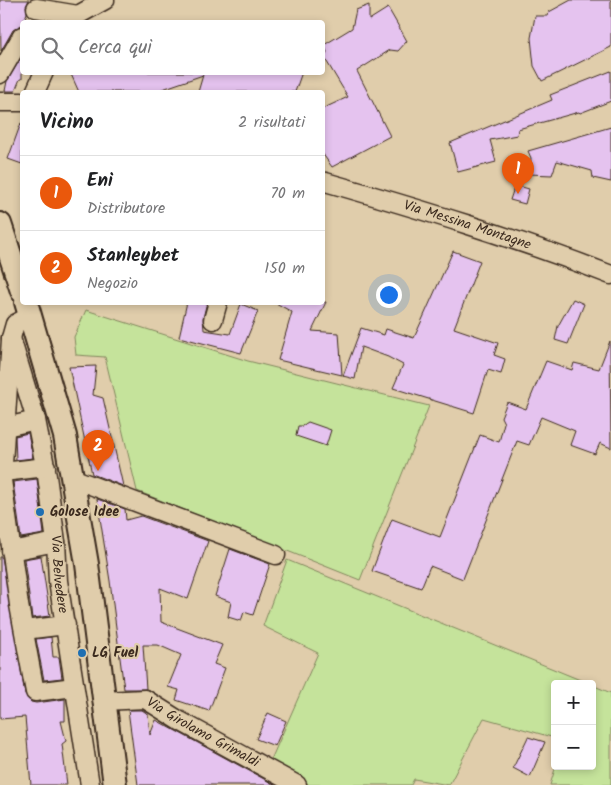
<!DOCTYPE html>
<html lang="it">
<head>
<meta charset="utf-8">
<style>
	:root { --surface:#fff; --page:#f2f2f2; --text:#202124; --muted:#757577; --line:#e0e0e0; --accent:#ea580c }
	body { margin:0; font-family:Kalam,sans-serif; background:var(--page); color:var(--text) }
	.controls { position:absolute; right:15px; bottom:15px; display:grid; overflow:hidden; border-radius:5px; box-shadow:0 2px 8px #0003 }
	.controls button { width:45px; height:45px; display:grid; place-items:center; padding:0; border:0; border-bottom:1px solid var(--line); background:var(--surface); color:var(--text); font:25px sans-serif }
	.you { position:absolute; left:388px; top:294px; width:18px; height:18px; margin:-12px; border:4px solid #fff; border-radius:50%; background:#1a73e8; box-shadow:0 0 0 8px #1a73e833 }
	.badge { display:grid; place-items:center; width:32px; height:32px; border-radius:50%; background:var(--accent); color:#fff; font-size:16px; font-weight:700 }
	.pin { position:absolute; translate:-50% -41px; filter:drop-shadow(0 1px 2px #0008) }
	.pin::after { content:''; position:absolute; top:26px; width:18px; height:15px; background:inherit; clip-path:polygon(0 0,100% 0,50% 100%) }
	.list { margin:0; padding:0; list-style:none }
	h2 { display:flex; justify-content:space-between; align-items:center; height:65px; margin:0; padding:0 20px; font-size:21px }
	h2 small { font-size:16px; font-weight:400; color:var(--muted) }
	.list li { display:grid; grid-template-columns:32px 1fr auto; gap:15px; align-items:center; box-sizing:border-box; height:75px; padding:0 20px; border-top:1px solid var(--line) }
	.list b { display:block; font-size:19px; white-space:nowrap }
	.list p { margin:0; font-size:16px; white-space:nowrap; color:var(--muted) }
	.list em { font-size:16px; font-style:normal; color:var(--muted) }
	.icon { flex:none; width:28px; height:28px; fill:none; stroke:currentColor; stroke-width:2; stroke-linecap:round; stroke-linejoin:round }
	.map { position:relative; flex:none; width:611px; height:785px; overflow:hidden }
	.search { position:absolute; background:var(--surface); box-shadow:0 2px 8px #0003; left:20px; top:20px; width:305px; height:55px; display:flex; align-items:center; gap:12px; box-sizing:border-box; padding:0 18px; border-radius:5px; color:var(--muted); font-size:19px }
	.panel { position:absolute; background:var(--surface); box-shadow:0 2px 8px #0003; left:20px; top:90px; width:305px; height:215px; border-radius:5px }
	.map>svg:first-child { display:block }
	.green { fill:#c5e39b; stroke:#80865c }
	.building { fill:#e5c3ef; stroke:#3b2a1e }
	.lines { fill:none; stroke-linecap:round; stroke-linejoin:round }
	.minor-casing { stroke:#3b2a1e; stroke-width:21 }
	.major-casing { stroke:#3b2a1e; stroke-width:26 }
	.minor { stroke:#e0cdab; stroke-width:18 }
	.major { stroke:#e0cdab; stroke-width:22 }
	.poi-dot { fill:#1f6fb2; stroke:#e0cdab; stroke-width:2 }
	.labels { text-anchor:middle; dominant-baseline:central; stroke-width:4.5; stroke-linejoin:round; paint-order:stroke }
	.street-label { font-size:14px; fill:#3b2a1e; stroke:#e0cdab }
	.poi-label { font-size:14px; font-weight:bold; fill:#3b2a1e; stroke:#e0cdab; text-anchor:start }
</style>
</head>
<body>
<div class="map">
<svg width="611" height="785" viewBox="0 0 611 785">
	<rect width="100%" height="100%" fill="#e0cdab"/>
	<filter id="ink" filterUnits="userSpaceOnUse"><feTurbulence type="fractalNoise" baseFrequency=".02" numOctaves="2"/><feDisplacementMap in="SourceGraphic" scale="10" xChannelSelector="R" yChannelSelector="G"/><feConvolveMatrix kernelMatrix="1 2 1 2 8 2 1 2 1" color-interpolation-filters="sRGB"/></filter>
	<g filter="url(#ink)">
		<g class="green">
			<path d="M86 310 248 361 429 406 360 580 137 491 105 357 76 355 74 337Z"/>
			<path d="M287 560 590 684H555V738L484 718 449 785 414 779 411 785H309L270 762 318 653 263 626Z"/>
			<path d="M592 685 611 693V785H550L556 766H592Z"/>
		</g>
		<g class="building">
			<path d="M0 0H29L26 6 27 13 22 25 13 30 1 51Z"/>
			<path d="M571 0H611V47L542 81 534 66 531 38 535 16H548L549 12Z"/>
			<path d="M369 5V20L388 8 407 41 398 51 390 50 357 71 390 136 332 167 322 153V109L348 97 324 57 327 52 324 45 352 28 356 10Z"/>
			<path d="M22 56V79H20L15 91H5L7 81Z"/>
			<path d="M611 71V101L580 113 579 112 518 129 517 135 490 140 496 162 458 172 450 143 552 100 550 95Z"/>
			<path d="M70 72H302L295 92H198L203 75 154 92H79Z"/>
			<path d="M21 123H22V164L8 159Z"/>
			<path d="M611 127V182L593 178 592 171 557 161 552 175 529 174 531 158 528 151Z"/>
			<path d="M515 185 529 189 525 204 510 200Z"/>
			<path d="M453 251 480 261 454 328 498 343 494 355 505 359 501 374 488 370 474 413 393 388 403 365 388 357 361 347 355 379 343 376 361 328 384 335 386 329 414 338Z"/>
			<path d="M573 299 584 304 568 344 555 340 558 326Z"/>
			<path d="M187 302H207L203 318 204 330 230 334 241 304 258 311 241 353 179 337Z"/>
			<path d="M274 302H326L312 331 339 333 342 375 278 360 292 312Z"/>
			<path d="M610 341 611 448 600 443 595 454 570 445 575 431 541 417 529 445 517 441 463 579 430 566 421 588 372 571 392 519 440 537 480 435 499 442 504 423 501 417 507 402 526 409 546 361 572 370 574 363 599 369Z"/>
			<path d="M96 366 93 395 103 398 123 486 92 474 69 367Z"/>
			<path d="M308 422 331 430 326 446 296 436 298 426H302Z"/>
			<path d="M28 433 33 458 16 460 15 436Z"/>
			<path d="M37 479 44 534 21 538 13 482Z"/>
			<path d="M97 499 125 509 126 520 141 516 208 541 188 599 160 588 161 622 222 645 214 664 225 668 209 711 176 700 179 690 168 687 181 655 158 645H143L146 689H124L110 581Z"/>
			<path d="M230 549 270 564 253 615 244 612 241 621 228 617 231 602 215 596Z"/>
			<path d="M41 556 50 616 32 618 24 559Z"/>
			<path d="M0 557H2L25 694 31 702 36 703 65 699V721H61L66 741 62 744 67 785H31L25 717 0 719Z"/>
			<path d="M51 637 53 657H59L62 678 44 680 36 639Z"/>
			<path d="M128 710H142L148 714 150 735 156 720 275 785H138Z"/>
			<path d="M268 713 286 721 275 746 256 739Z"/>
			<path d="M528 737 545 742 530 777 513 768Z"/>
		</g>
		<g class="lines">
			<g class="minor-casing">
				<g id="minor">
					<path d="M36 8 78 15"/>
					<path d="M73 22 78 15 105 0"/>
					<path d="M0 74 22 36"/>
					<path d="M35 92 44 72"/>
					<path d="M0 102H22"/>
					<path id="s1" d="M322 181C420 209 516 238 611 275"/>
					<path d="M30 316 15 324 11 338 2 480 19 605 35 692 74 687"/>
					<path d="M213 320 218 302"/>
					<path id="s2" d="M11 338 36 420 47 476 56 542 58 581 90 785"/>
					<path d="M6 427 36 420"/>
					<path d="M3 472 46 467"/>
					<path d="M72 478 276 555"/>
					<path d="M11 551 56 542"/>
					<path d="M24 630 66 625"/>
					<path id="s3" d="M104 701 145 699 180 721 297 785"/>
				</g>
			</g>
			<g class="major-casing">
				<g id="major">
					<path d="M0 224 22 291"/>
					<path d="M26 302 65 436 87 564 115 785"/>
				</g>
			</g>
			<use href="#minor" class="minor"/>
			<use href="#major" class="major"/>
		</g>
	</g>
	<g class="poi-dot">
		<circle cx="40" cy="512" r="5"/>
		<circle cx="82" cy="653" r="5"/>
	</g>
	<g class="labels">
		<g class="street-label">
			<text stroke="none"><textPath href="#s1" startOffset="152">Via Messina Montagne</textPath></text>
			<text stroke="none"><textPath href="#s2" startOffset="242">Via Belvedere</textPath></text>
			<text stroke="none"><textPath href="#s3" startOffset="108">Via Girolamo Grimaldi</textPath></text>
		</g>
		<g class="poi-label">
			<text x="50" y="512">Golose Idee</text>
			<text x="92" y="653">LG Fuel</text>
		</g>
	</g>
</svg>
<div class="controls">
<button>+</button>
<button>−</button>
</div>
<div class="you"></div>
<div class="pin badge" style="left:518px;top:194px">1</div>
<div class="pin badge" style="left:98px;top:471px">2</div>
<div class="search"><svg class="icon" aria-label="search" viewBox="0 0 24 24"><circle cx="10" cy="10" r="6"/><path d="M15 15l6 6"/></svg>Cerca qui</div>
<section class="panel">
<h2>Vicino<small>2 risultati</small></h2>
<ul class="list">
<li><span class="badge">1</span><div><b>Eni</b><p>Distributore</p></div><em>70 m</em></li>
<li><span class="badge">2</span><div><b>Stanleybet</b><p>Negozio</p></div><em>150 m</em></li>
</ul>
</section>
</div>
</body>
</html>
